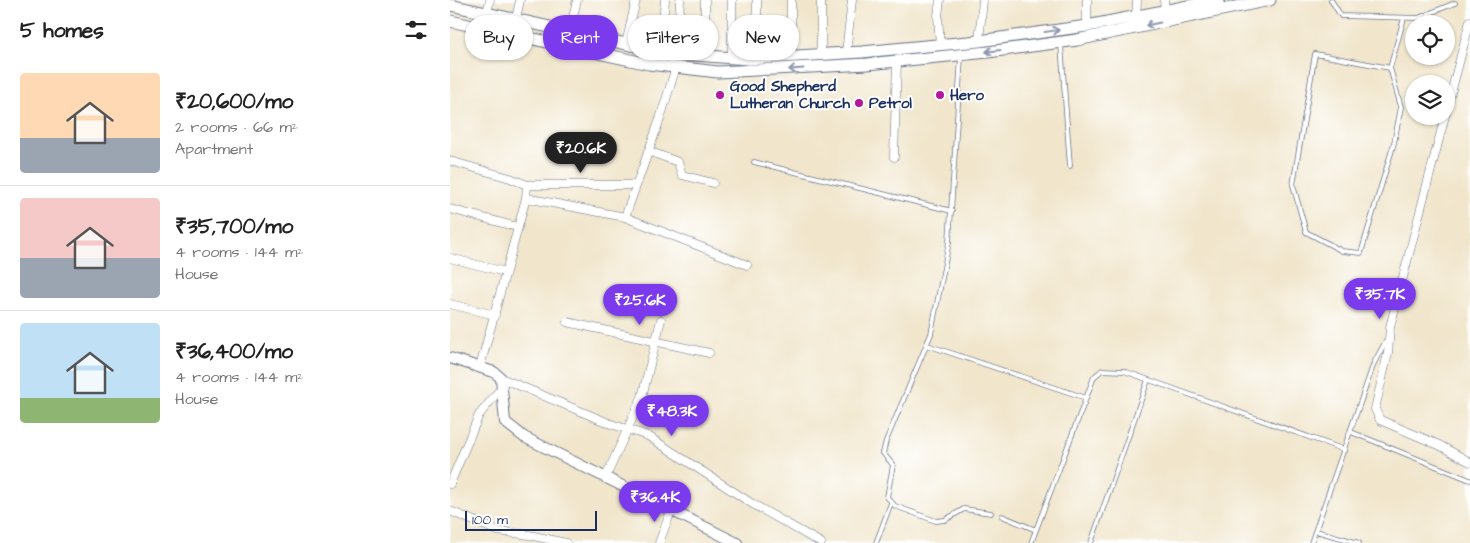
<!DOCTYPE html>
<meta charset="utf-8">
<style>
body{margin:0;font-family:"Architects Daughter",sans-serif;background:#f2f2f2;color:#222;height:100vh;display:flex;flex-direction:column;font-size:19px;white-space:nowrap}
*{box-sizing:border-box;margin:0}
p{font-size:16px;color:#767676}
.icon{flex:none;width:28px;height:28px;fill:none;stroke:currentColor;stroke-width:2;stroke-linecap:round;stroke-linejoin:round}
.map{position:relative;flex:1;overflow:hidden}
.panel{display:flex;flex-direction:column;background:#fff;width:450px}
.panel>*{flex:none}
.banner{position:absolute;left:15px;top:15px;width:475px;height:45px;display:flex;gap:10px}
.tools{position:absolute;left:955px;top:15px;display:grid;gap:10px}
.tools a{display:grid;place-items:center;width:50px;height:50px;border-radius:50%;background:#fff;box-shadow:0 1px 4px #0004;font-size:25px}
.scale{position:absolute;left:15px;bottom:12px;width:132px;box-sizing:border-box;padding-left:5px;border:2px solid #1b2f5e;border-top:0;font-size:14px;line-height:18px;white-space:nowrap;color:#1b2f5e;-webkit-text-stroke:4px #fff;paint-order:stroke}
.price{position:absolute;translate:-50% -42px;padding:0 11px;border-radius:18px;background:#7c3aed;color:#fff;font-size:16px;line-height:32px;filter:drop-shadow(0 1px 2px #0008)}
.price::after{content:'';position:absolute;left:50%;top:30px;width:15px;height:11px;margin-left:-8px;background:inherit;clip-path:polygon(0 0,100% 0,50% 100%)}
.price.active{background:#222;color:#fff}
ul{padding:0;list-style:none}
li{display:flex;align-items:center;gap:15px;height:125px;padding:0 20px}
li+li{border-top:1px solid #e0e0e0}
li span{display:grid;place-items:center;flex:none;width:140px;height:100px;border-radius:5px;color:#555}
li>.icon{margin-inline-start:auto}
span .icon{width:60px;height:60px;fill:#fffc;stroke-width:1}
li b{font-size:21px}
h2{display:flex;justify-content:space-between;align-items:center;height:60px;padding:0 20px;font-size:21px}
.tag{padding:0 18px;border-radius:22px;background:#fff;box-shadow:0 1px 4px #0004;font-size:18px;line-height:45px}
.tag.active{background:#7c3aed;color:#fff}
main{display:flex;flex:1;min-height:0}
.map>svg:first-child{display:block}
</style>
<main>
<section class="panel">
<h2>5 homes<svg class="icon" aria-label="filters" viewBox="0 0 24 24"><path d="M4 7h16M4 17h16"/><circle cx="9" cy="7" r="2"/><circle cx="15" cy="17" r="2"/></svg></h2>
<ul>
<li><span style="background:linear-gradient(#ffd9b3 65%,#9aa5b1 0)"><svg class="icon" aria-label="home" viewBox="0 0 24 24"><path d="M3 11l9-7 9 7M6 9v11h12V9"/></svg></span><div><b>₹20,600/mo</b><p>2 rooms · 66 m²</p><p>Apartment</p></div></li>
<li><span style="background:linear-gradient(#f6c9c9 60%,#9aa5b1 0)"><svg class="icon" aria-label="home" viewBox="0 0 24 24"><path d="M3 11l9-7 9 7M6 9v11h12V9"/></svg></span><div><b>₹35,700/mo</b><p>4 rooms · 144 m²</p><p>House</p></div></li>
<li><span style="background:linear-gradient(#bfe0f5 75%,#8fb573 0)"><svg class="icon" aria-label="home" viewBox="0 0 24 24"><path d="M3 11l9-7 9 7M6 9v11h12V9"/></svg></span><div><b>₹36,400/mo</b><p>4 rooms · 144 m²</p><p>House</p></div></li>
</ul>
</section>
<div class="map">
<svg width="1020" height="543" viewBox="0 0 1020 543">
<rect width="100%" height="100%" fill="#fff"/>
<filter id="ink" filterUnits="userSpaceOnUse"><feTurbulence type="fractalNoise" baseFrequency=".02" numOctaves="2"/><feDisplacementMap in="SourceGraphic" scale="10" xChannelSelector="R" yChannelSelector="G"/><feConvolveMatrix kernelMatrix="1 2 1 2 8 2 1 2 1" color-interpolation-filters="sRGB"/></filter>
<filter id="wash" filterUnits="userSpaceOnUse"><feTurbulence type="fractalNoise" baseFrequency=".0096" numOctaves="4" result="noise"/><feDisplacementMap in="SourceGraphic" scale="20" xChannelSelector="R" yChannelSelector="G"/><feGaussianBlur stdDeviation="1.12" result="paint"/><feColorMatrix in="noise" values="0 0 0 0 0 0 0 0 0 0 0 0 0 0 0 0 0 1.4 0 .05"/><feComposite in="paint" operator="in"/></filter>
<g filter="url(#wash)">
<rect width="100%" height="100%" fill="#f1e6cc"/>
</g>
<g filter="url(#ink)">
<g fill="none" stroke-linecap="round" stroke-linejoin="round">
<defs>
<path id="service" d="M881,0L891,16L968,18L1005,3
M611,44L620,166
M511,57L499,242L481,334L436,441L433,453L443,465L437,497L445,506L486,521L495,520L514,509L541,513
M940,68L951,107L944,143L911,253L892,251L856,232L843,185L865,54L940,68L954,18
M304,162L502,211
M477,345L636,398
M901,432L1020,480
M552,516L586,530
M866,531L909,543
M426,543L441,503
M581,543L644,377L652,370L674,371L895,450
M641,543L698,380
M861,543L924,363L937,339"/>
<path id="minor" d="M255,0V56
M341,0V56
M490,0L488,16L490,45
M637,0V26
M714,0L715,12
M37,12L40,0
M686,17L687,0
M66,19L70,0
M120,30L127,0
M529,41L533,0
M176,44L186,0
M210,51L215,0
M396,53L402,0
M227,54L230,0
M371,54V0
M282,58V0
M307,58V0
M996,112L1020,21
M995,116L940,327L938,353L925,409L930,420L989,445L1020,462
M198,151L228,162L232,175L263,183
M444,157L447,61
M0,161L60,178L77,185L76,198L30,367
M77,185H185
M76,198L175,217L297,265
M0,209L67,227
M175,217L210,119L226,67
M0,258L55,272
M0,304L45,315
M117,322L259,353
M51,378L161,424L198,436L301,503L371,543
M155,479L192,397L211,320
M0,484L29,415L52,387
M0,511L48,531L79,535L116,543
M209,543L221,511"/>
<path id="tertiary" d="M0,358L44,372L51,378L55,422L74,437L287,543"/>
<path id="secondary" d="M0,5L217,53L298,59L412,52L529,41L637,26L769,0
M0,21L199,64L268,72L417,64L538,52L627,40L820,0"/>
</defs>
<use href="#service" stroke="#666f84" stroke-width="5.5"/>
<use href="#minor" stroke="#666f84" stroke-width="9"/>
<use href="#tertiary" stroke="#666f84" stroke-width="12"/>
<use href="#secondary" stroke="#666f84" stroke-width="13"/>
<use href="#service" stroke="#fff" stroke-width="4"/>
<use href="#minor" stroke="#fff" stroke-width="8"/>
<use href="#tertiary" stroke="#fff" stroke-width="10"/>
<use href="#secondary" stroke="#fff" stroke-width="11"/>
</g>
<defs><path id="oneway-shaft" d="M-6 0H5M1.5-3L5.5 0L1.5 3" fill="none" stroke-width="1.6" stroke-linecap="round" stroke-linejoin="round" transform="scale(1.25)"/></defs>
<g stroke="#8d97ae">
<use href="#oneway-shaft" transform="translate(703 24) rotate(168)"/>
<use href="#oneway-shaft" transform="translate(602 31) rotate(-8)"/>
<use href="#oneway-shaft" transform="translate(543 51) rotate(173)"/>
<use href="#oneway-shaft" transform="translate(346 69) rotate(176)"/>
</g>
</g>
<g fill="#b5179e" stroke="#fff" stroke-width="2">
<circle cx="270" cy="95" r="5"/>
<circle cx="490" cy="95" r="5"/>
<circle cx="409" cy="103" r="5"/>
</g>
<g text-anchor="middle" stroke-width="4" stroke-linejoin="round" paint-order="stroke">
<g font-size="15" font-weight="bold" fill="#1b2f5e" stroke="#fff" text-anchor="start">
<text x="280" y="91">Good Shepherd<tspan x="280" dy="17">Lutheran Church</tspan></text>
<text x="500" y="100">Hero</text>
<text x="419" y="108">Petrol</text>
</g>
</g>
</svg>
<div class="tools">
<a><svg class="icon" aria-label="locate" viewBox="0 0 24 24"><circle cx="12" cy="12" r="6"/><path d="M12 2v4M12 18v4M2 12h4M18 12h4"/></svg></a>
<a><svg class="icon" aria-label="layers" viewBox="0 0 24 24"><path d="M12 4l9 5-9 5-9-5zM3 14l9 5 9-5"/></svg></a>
</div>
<div class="scale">100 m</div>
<b class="price active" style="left:131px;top:174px">₹20.6K</b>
<b class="price" style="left:930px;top:320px">₹35.7K</b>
<b class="price" style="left:190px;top:326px">₹25.6K</b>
<b class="price" style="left:222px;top:437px">₹48.3K</b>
<b class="price" style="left:205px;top:523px">₹36.4K</b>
<div class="banner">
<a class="tag">Buy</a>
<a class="tag active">Rent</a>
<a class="tag">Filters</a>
<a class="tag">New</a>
</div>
</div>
</main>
